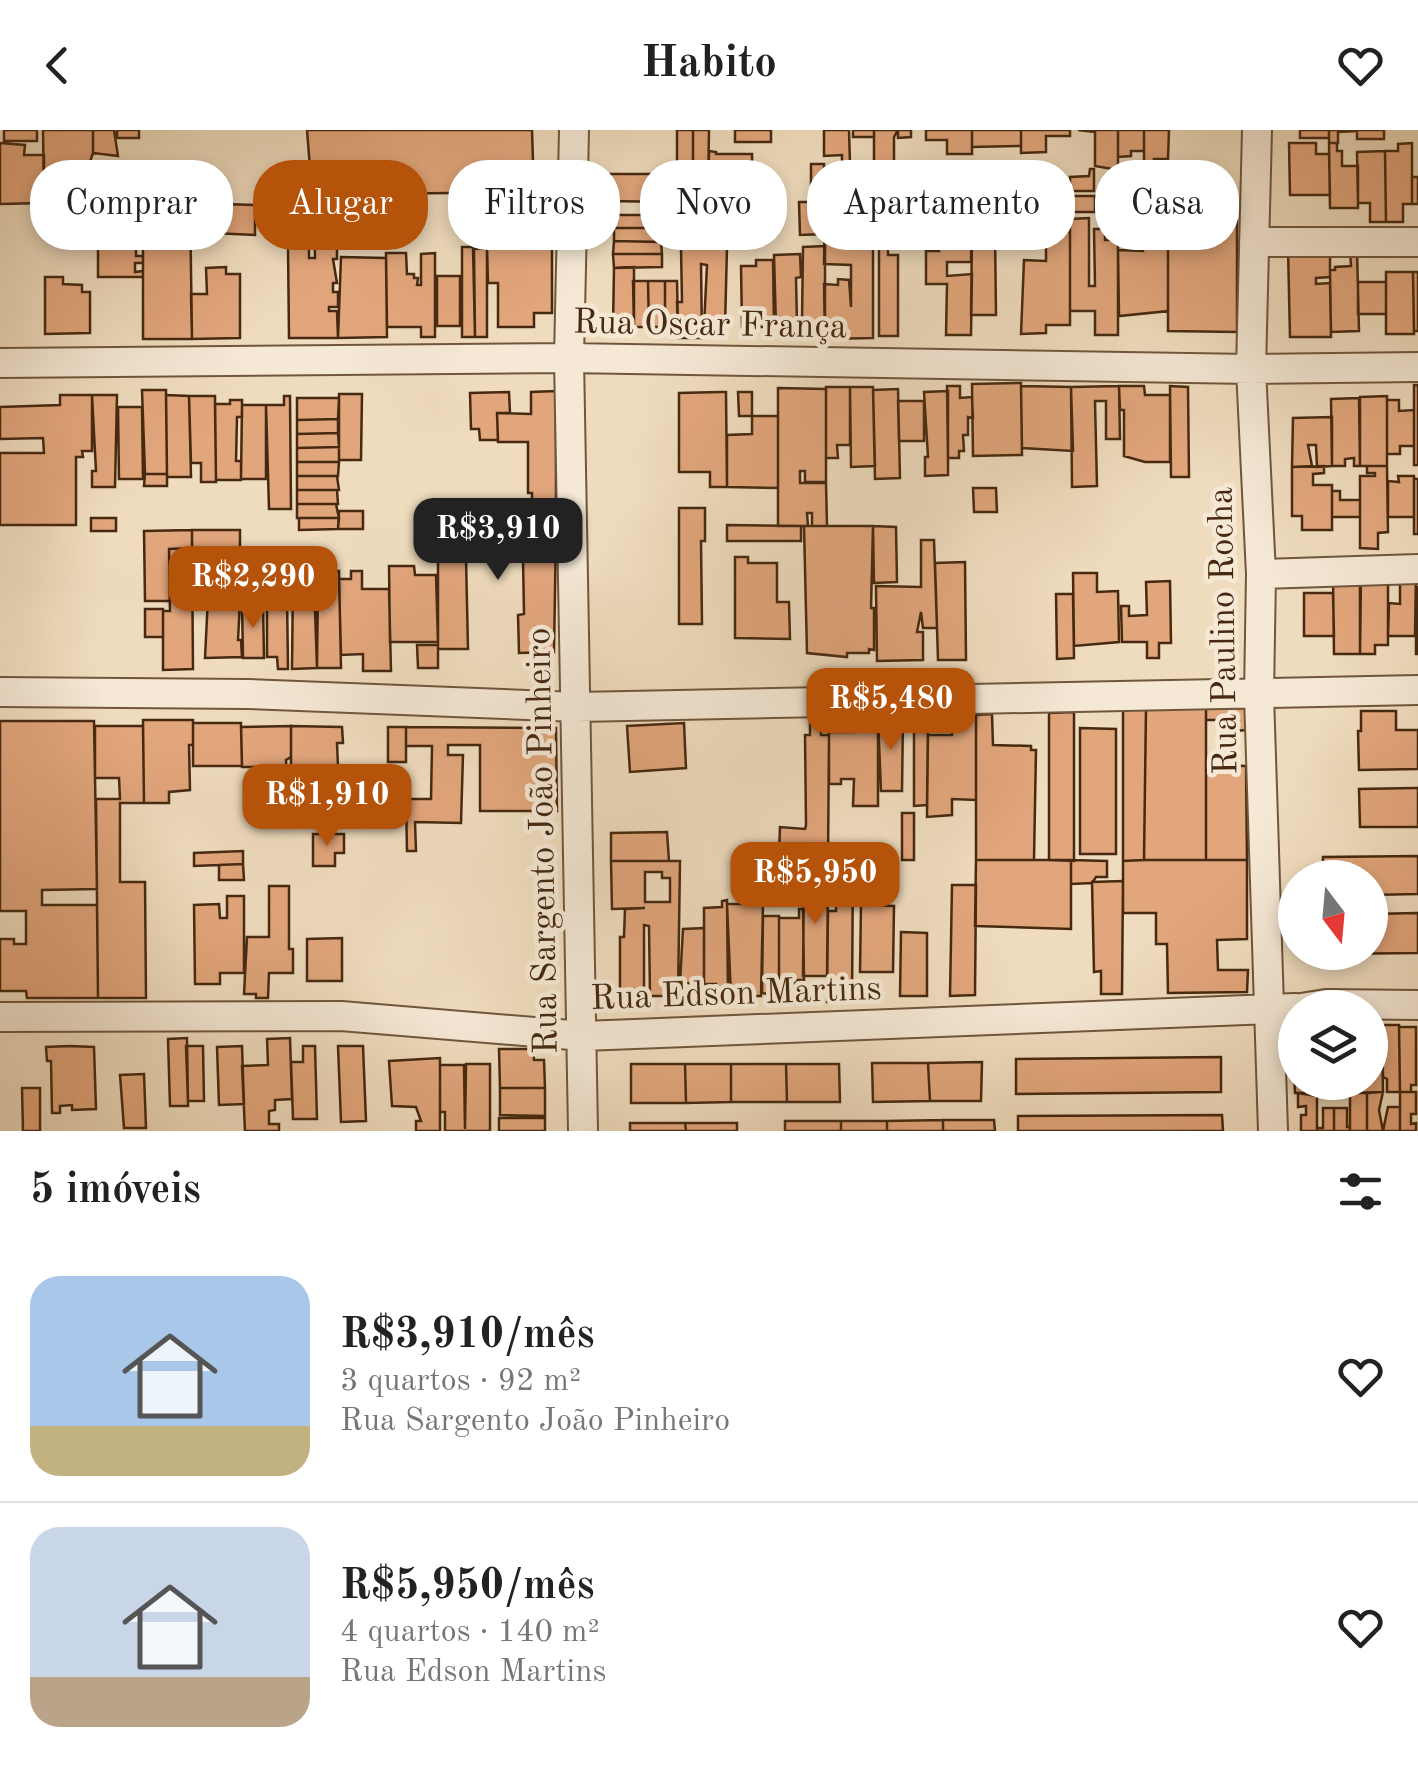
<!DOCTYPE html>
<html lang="pt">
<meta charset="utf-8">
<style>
body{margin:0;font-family:"Old Standard TT",serif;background:#f2f2f2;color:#222;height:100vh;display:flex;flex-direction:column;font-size:38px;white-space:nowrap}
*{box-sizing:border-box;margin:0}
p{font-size:32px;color:#767676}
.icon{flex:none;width:55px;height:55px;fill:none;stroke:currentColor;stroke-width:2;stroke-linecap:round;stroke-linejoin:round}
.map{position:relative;height:1001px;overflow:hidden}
.details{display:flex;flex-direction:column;background:#fff;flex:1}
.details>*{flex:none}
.top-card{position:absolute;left:30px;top:30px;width:1360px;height:90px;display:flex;gap:20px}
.needle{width:65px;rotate:164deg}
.tools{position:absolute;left:1278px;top:730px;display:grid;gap:20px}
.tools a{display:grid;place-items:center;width:110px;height:110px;border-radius:50%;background:#fff;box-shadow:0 5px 15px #0003;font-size:50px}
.price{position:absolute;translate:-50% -85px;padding:0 22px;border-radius:20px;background:#b45309;color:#fff;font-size:32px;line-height:65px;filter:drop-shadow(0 2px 5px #0008)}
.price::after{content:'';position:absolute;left:50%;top:60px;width:30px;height:22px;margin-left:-15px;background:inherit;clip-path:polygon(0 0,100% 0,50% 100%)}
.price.current{background:#222;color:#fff}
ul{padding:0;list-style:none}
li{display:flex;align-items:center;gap:30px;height:250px;padding:0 30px}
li+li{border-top:2px solid #e0e0e0}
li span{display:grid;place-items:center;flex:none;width:280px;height:200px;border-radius:30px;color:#555}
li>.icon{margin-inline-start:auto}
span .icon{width:120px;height:120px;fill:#fffc;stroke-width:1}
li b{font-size:42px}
h2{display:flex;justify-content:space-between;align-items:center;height:120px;padding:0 30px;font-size:42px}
.tag{padding:0 35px;border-radius:40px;background:#fff;box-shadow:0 5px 15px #0003;font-size:35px;line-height:90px}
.tag.current{background:#b45309;color:#fff}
header{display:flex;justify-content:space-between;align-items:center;height:130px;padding:0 30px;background:#fff;font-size:45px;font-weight:700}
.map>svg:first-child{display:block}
</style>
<header><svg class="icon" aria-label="back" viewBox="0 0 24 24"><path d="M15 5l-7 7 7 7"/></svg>Habito<svg class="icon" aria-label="heart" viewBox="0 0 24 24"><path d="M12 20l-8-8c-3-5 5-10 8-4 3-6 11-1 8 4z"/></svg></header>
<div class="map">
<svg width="1418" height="1001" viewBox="0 0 1418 1001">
<rect width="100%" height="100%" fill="#efdcbe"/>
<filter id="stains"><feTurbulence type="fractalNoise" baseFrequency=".002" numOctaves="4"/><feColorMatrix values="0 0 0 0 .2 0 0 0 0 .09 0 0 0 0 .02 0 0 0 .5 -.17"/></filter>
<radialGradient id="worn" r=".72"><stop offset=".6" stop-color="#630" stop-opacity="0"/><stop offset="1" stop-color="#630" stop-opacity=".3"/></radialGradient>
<path fill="#e2a67c" stroke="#462910" stroke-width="2.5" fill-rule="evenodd" d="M4,0H37V11H4Z
M43,0H93V23L76,73H68V62H60V73H44Z
M93,0H114L118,26L93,23Z
M117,0H139V8H117Z
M307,0H532L534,62L373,64V75L313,76Z
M677,0H693V62H677Z
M693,0H709L708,62H693Z
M735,0H771V12H735Z
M824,0H849L850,34H842V25L824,26Z
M853,0H874V7H853Z
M874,0H898L894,7V41H874Z
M898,0H911V7L898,8Z
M926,0H972V24H947V10H926Z
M972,0H1021V16L972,17Z
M1021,0H1070V6H1046V22L1021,23Z
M1078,0H1118V40L1095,36V2Z
M1118,0H1144V21H1131V26L1118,27Z
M1144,0H1169L1168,29H1154V39H1144Z
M1300,0H1329V8H1300Z
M1329,0H1357V1L1338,2V13H1329Z
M1357,0H1384V9H1357Z
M0,13L25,15L24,25H44V73L0,74Z
M1289,13H1316V24H1329L1330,65H1290Z
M1329,13H1337V21H1342V36H1358V78H1330Z
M1412,13V74H1403V92H1386L1385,21H1398V14Z
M709,21L716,22V24H752L753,73H708Z
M1385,21L1386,92H1370V73H1358L1357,22Z
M811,34H824V54L811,55Z
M1090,39H1094V61H1070V47L1089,46Z
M604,44H667L668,58H677L676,72L604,71Z
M1412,47H1418V74H1412Z
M972,49H981L982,60H1002V68L972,69Z
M972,50V69L923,70V52Z
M118,51V72H93V52Z
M851,53V57H875V71L824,72V54Z
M1102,57H1126V66H1102Z
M1070,66H1095V82H1070Z
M1144,66H1151V89H1161V74H1168V181L1119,186L1118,120L1143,121Z
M1198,66H1233V91H1237V202L1168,201V71H1198Z
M996,68V98L990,97V87H972V69Z
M143,71V86H135V97H143V102H136V112L143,113V118H136V126H143V133H135V142L143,141V147H98V72Z
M857,71H873V79L857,80Z
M164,72L190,73L192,209H143V93L164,97Z
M676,72H701V98H689V107H677Z
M799,72H824L825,104L800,105Z
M190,73L255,75V105L191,102Z
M947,73H972L971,132H947V146L972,144L971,205H946L947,154H926V121H939V113H947Z
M370,75V93L337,94V76Z
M386,75H408V86H402V99H386Z
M314,76H337V81L333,80L332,90H337V104H332L333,114H337V129H333L337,153H333V162H338V177H329V181H337L338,208H289L288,117L309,119V128H315Z
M825,76H849V96H873V208L825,209L824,154L838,155V149L849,150L851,177V135L824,134Z
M614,85H661V98H614Z
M1089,88V156H1095L1094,99H1105V110H1118V205H1095V181H1070V89Z
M614,98H661V112L614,111Z
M995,102L996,185H971L972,103Z
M1046,102H1070V195H1046V203L1021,204L1024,130L1046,131Z
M614,111L661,112L662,124H613Z
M487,116H552V183H534V197H498V153H488Z
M825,116V209H813V193H802L803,117Z
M462,117H473L475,207H462Z
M701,117H727L725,197L704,196L707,135L701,134L702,208H678L677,172H682L681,118Z
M879,117H888V125H898V206H879Z
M487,118V207H475L474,119Z
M1288,119H1330V147L1316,148V154L1330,153L1331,207H1290Z
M1357,119L1359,201L1331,202L1330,140H1335V137L1351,136L1350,120Z
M386,123H406L407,144H414V148H418L417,155H421V124L435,123V207H421V197H387Z
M613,124H662V137L614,138Z
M800,124L801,147L796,148L797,194L801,195V208H785V196L776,197L774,125Z
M341,127L386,128L387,207L338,208Z
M756,130H773L774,197H742L741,136H756Z
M226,137V144H240V208L192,209L191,164H207L206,138Z
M634,137V197H613L614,138Z
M1386,142H1413L1414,204H1386Z
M1413,142H1418V201H1414Z
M437,146H460V196H437Z
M45,147H63V154L82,155V162H90V203L45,204Z
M633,151H648L649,197H634Z
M648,151H665V197H649Z
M665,151H677L678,197H665Z
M1358,152H1386V184H1358Z
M1021,253L1022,325L973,326L972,254Z
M1414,255H1418V335H1414Z
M947,256H960V268L972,267L973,288L968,287V305H963L964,321H959V328H948Z
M1021,256L1071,257L1073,321L1022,318Z
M1119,256H1144L1145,265H1170V332H1145L1124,326V280H1120Z
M1119,256L1120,309H1106V271H1095L1097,356L1072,357L1071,257Z
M1170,256L1188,257L1189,347H1171Z
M826,257H850V315H837L838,328H826Z
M850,257H873L875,336L851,337Z
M778,258L826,259V352H805V341H800V353H826L827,396H812V383H807L808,396H778Z
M898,259L900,348L875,349L873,260Z
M142,260H166L167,344H145Z
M556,261V401L485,400V377H506V370H532V363H528V312H498L497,283L531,284V262Z
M948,261V345L925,346V327H928L924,262Z
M509,262L510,283H497L498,310H480L479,299H471L470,263Z
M721,262H726L727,357H710V342H679V263Z
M738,262H752V286H739Z
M339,264H362L361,330H339Z
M60,265H92V321H82L83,327H76V395H0V323H44L43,308L0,309V277L60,275Z
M92,265H117L115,357H92V341H96Z
M166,265L189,266L191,347H167Z
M189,266H215L216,352H201V333H191Z
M284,266H290L291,379H269L266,275H284Z
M1387,266V336H1360V267Z
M297,268H339L338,289L297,290Z
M1359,268L1360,336H1354V328L1345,329V336H1332L1331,269Z
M230,270H242V287H237L236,331H241V350H216L215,274H230Z
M1387,270H1399V281L1414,280V316H1400V324H1387Z
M898,271H924V311H899Z
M242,275H266V349H241Z
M118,277H142L143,349H119Z
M752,286H778V358L727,357V305L752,304Z
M1332,287V336L1317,337L1316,315H1308L1312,336L1292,337L1293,288Z
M338,289V303L297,304V290Z
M338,303L339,317L297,318V304Z
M339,317V332H297V318Z
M297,332H339L338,346H297Z
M1324,336V343L1313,344V355H1332V400H1302V386H1292V337Z
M1367,336H1387L1388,402L1378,403V419L1360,418V346H1375V343H1367Z
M145,344H167V356H144Z
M297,346H337L339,360H297Z
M1398,346H1414V387H1388V351L1399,352Z
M1414,349H1418V404H1414Z
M973,358H996L997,382H974Z
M297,360H337L338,374H297Z
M1332,361H1340V370H1360V387H1332Z
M297,374H336L339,388H297Z
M679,378H705V411H701L702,494H679Z
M339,381H363V399H338Z
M91,388H116V401H91Z
M299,388H339L338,399L299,400Z
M727,395L801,396V411H727Z
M804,396H873L871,478H874V520L869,519V523H847V527L807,523Z
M873,396L896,397L897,452L874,453Z
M192,400H240V418H192Z
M192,400V418L169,419L170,471H145L144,401Z
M438,400L556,401L554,522L519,523L518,485L524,484L523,429L466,428L468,519H438Z
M921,410H934L937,498H923L921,482L917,502H923V530L877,531L876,456L921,457Z
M192,418L193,539L163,540V481H170L169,419Z
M735,427H748V433H777V472H789L790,509L735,508Z
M965,432L966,530H938L935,433Z
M389,436H414L415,445H436L438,512H390Z
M339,441L341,538H317L318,453L333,452L332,442Z
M351,441H362V459H389L391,541H363V524L341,525L339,449H351Z
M1073,443H1097V462L1118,461L1119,512L1074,516Z
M1400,443H1416L1415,506H1388L1389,473L1400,474Z
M1333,447H1361L1360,524H1334Z
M292,449V466H287L288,539H278L277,527H267V450Z
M233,450L234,453H241L238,510H241L242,527L205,528L208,467H212L211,462H217L216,452Z
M293,450H314L317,538L292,539Z
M1170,451L1171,513H1159V528H1147V512H1122L1121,476H1129V486L1147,485L1146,452Z
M1360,451H1388V515H1375V524H1360Z
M1416,457H1418V524H1416Z
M1304,463H1333L1334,506H1304Z
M1056,464H1073L1074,528L1057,529Z
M242,473L263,474L264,528H243Z
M145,479H163V507H145Z
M417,515H438V538H418Z
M1123,578H1146L1144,730L1123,731Z
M1146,578H1206V730H1144Z
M1206,578H1246V600L1236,601L1235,590H1206Z
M1361,581H1396V600H1418V639L1359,640L1358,601H1361Z
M1074,582V731L1049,730V583Z
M992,584L993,615L1031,616V620H1036L1034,730H976V585Z
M976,585V670L952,669V685L927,687L928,605H952V586Z
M928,586L927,675L914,676V587Z
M903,587L902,661H881L878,588Z
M143,590H193V615H189L190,660L169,662V673H144Z
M810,590H820L821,605H829L828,730H797V724H779L780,697L805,699L806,695L805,605H810Z
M0,591H94L97,759L42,760V775H97L98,868H27L26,861H0V809H14V814H26V781H0Z
M193,593H241L242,636H193Z
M684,593L686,638L630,642L627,596Z
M95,596H143L144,673H120V752H145L146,868H98L96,669H120L119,648H95Z
M291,596V627L286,630L287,680H273V693H257L254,637H242L241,597Z
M291,596L342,597L343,613H337L340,684H313V672L291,673Z
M388,597H406V632H388Z
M406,597L556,598L557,681H480V615H448V625H463L461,693L415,692L416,721H407L406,669H431L432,616H406Z
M854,598H878V676H853L854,649H841V654H829V602H854Z
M1080,598L1116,599V724H1080Z
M1206,635L1246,636L1247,730H1206Z
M1415,658H1418V697H1360L1359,659Z
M902,683H914V730H902Z
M667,702L669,731H611V703Z
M313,704H344V723H335V736H313Z
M243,721V734L194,736V723Z
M1418,726V764L1370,765V748H1323V727Z
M828,730H853L852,872H827L828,781H836V746H828Z
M976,730H1071V799L975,796Z
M1071,730L1107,731V747H1096L1092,753L1071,754Z
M1144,730H1247V809L1217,810L1218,840H1248L1247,862L1168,863L1167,814H1156V783H1123V731Z
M611,731H680L678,866H650L649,796L644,795V863L620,864V807H624L625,779L645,778L612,779ZM645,742H662V748H670V772H645Z
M243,734L244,750H219V735Z
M804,747L828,748L827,846H803Z
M1123,751L1122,864H1101V841L1094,842L1092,752Z
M952,755H976L975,865L950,866Z
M269,756H289V819H293V843H269L268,868H256V864H244L247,807H269Z
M227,766H244V843H220V854H195L194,775L219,774L220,788H227Z
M727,770L728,866H716V854H704V778L722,777V771Z
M727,774H763L761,866H731Z
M861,775L894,776L893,842H860Z
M799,779H803L804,850H795V866H779V788H799Z
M1418,783V823L1324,824L1370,822V784Z
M763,786H779V866L762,863Z
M704,798V853H680L683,799Z
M901,802L927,803V866H900Z
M342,808V851H307V809Z
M1382,895H1399L1400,962H1387V949L1383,947Z
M1399,897H1416V955H1411V962H1400Z
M1370,902H1382L1383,962L1350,963V952H1370Z
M187,908L188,976H170L168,909Z
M290,908L292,969L275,970V980L269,981V994H279V1001H245L242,936L268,935L267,909Z
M70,916L94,917L96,979L72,980V975L60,976V983H52L51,931H47L46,917Z
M186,916H203L204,971H188Z
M242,916L244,974L219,975L217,917Z
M303,916H315L317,989H293L291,932H303Z
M338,916H363L366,991L341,992Z
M499,919H533L534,930H544L545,958H500Z
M1221,927V962L1016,964V929Z
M440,928V1001H416V991H421L416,977L392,976L389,931Z
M982,932L981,971H930L928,933Z
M872,933H928L930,971L873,972Z
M466,934H490V1001H445V982H440V935H464L465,999Z
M631,934H685L686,973H631Z
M685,934H731V972L686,973Z
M731,934H786L787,972H731Z
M786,934H839L840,972H787Z
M1294,942L1295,952H1317V963H1295Z
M144,944L146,998H124L120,945Z
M22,958H40V1001H23Z
M500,958H545V986L500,985Z
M1383,962L1379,980L1383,1001H1367V963Z
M1400,962H1416V984H1411V994L1416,993V1001H1400Z
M1298,963L1317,966V1001H1301V985H1306V976L1298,977Z
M1350,963H1367V1001H1350Z
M1388,977H1400V1001H1383Z
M1323,978H1334V1001H1317V998H1323Z
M1334,978H1347V997H1350V1001H1334Z
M1222,985L1223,1001H1018V986Z
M499,988H545V1001H499Z
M943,990H994L995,1001H943Z
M943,990V1001H887V991Z
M785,991H841V1001H785Z
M841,991H887V1001H841Z
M630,993H685L686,1001H630Z
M685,993H737V1001H686Z"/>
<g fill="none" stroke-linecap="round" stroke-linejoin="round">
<defs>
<path id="minor" d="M574,0L569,228L583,1001
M1257,0L1251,239L1261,444L1259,565L1273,1001
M1254,112H1418
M0,233L569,228L1251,239L1418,237
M1261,444L1418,439
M0,562L248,564L577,577L1418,560
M1301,878L1326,874L1418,875
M0,887L341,886L583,906L1295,878"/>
</defs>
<use href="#minor" stroke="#70563c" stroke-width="32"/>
<use href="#minor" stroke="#f5e8d5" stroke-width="28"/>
</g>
<g text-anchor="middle" stroke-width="9" stroke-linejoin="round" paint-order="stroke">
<g font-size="35" fill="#462910" stroke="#f5e8d5">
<text transform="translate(710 193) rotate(1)" y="12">Rua Oscar França</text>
<text transform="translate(1222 501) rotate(-91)" y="12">Rua Paulino Rocha</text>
<text transform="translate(541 711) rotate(-91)" y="12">Rua Sargento João Pinheiro</text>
<text transform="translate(736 862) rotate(-2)" y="12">Rua Edson Martins</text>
</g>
</g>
<rect width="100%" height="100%" filter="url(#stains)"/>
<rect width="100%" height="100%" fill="url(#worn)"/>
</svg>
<div class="tools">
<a><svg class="needle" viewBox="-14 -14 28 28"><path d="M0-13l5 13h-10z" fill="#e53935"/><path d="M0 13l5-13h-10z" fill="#767676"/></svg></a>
<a><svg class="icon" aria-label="layers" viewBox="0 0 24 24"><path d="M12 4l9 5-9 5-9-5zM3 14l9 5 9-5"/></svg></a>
</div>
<b class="price current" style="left:498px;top:453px">R$3,910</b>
<b class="price" style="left:253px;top:501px">R$2,290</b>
<b class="price" style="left:891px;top:623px">R$5,480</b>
<b class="price" style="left:327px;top:719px">R$1,910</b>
<b class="price" style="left:815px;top:797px">R$5,950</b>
<div class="top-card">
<a class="tag">Comprar</a>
<a class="tag current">Alugar</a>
<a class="tag">Filtros</a>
<a class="tag">Novo</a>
<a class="tag">Apartamento</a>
<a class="tag">Casa</a>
</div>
</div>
<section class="details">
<h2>5 imóveis<svg class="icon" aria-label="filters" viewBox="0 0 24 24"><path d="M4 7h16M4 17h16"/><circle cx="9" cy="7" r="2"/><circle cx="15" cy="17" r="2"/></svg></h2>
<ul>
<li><span style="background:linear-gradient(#a9c7e8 75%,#c2b280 0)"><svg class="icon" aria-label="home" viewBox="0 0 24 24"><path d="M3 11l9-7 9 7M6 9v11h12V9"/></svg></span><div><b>R$3,910/mês</b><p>3 quartos · 92 m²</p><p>Rua Sargento João Pinheiro</p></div><svg class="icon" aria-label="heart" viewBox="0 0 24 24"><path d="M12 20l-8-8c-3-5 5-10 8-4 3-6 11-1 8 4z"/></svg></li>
<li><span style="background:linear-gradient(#c9d6e8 75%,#b9a48a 0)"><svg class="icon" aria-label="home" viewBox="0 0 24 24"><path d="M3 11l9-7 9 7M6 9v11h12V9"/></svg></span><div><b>R$5,950/mês</b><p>4 quartos · 140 m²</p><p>Rua Edson Martins</p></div><svg class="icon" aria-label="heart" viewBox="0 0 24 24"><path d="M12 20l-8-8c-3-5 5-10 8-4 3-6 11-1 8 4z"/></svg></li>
</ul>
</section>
